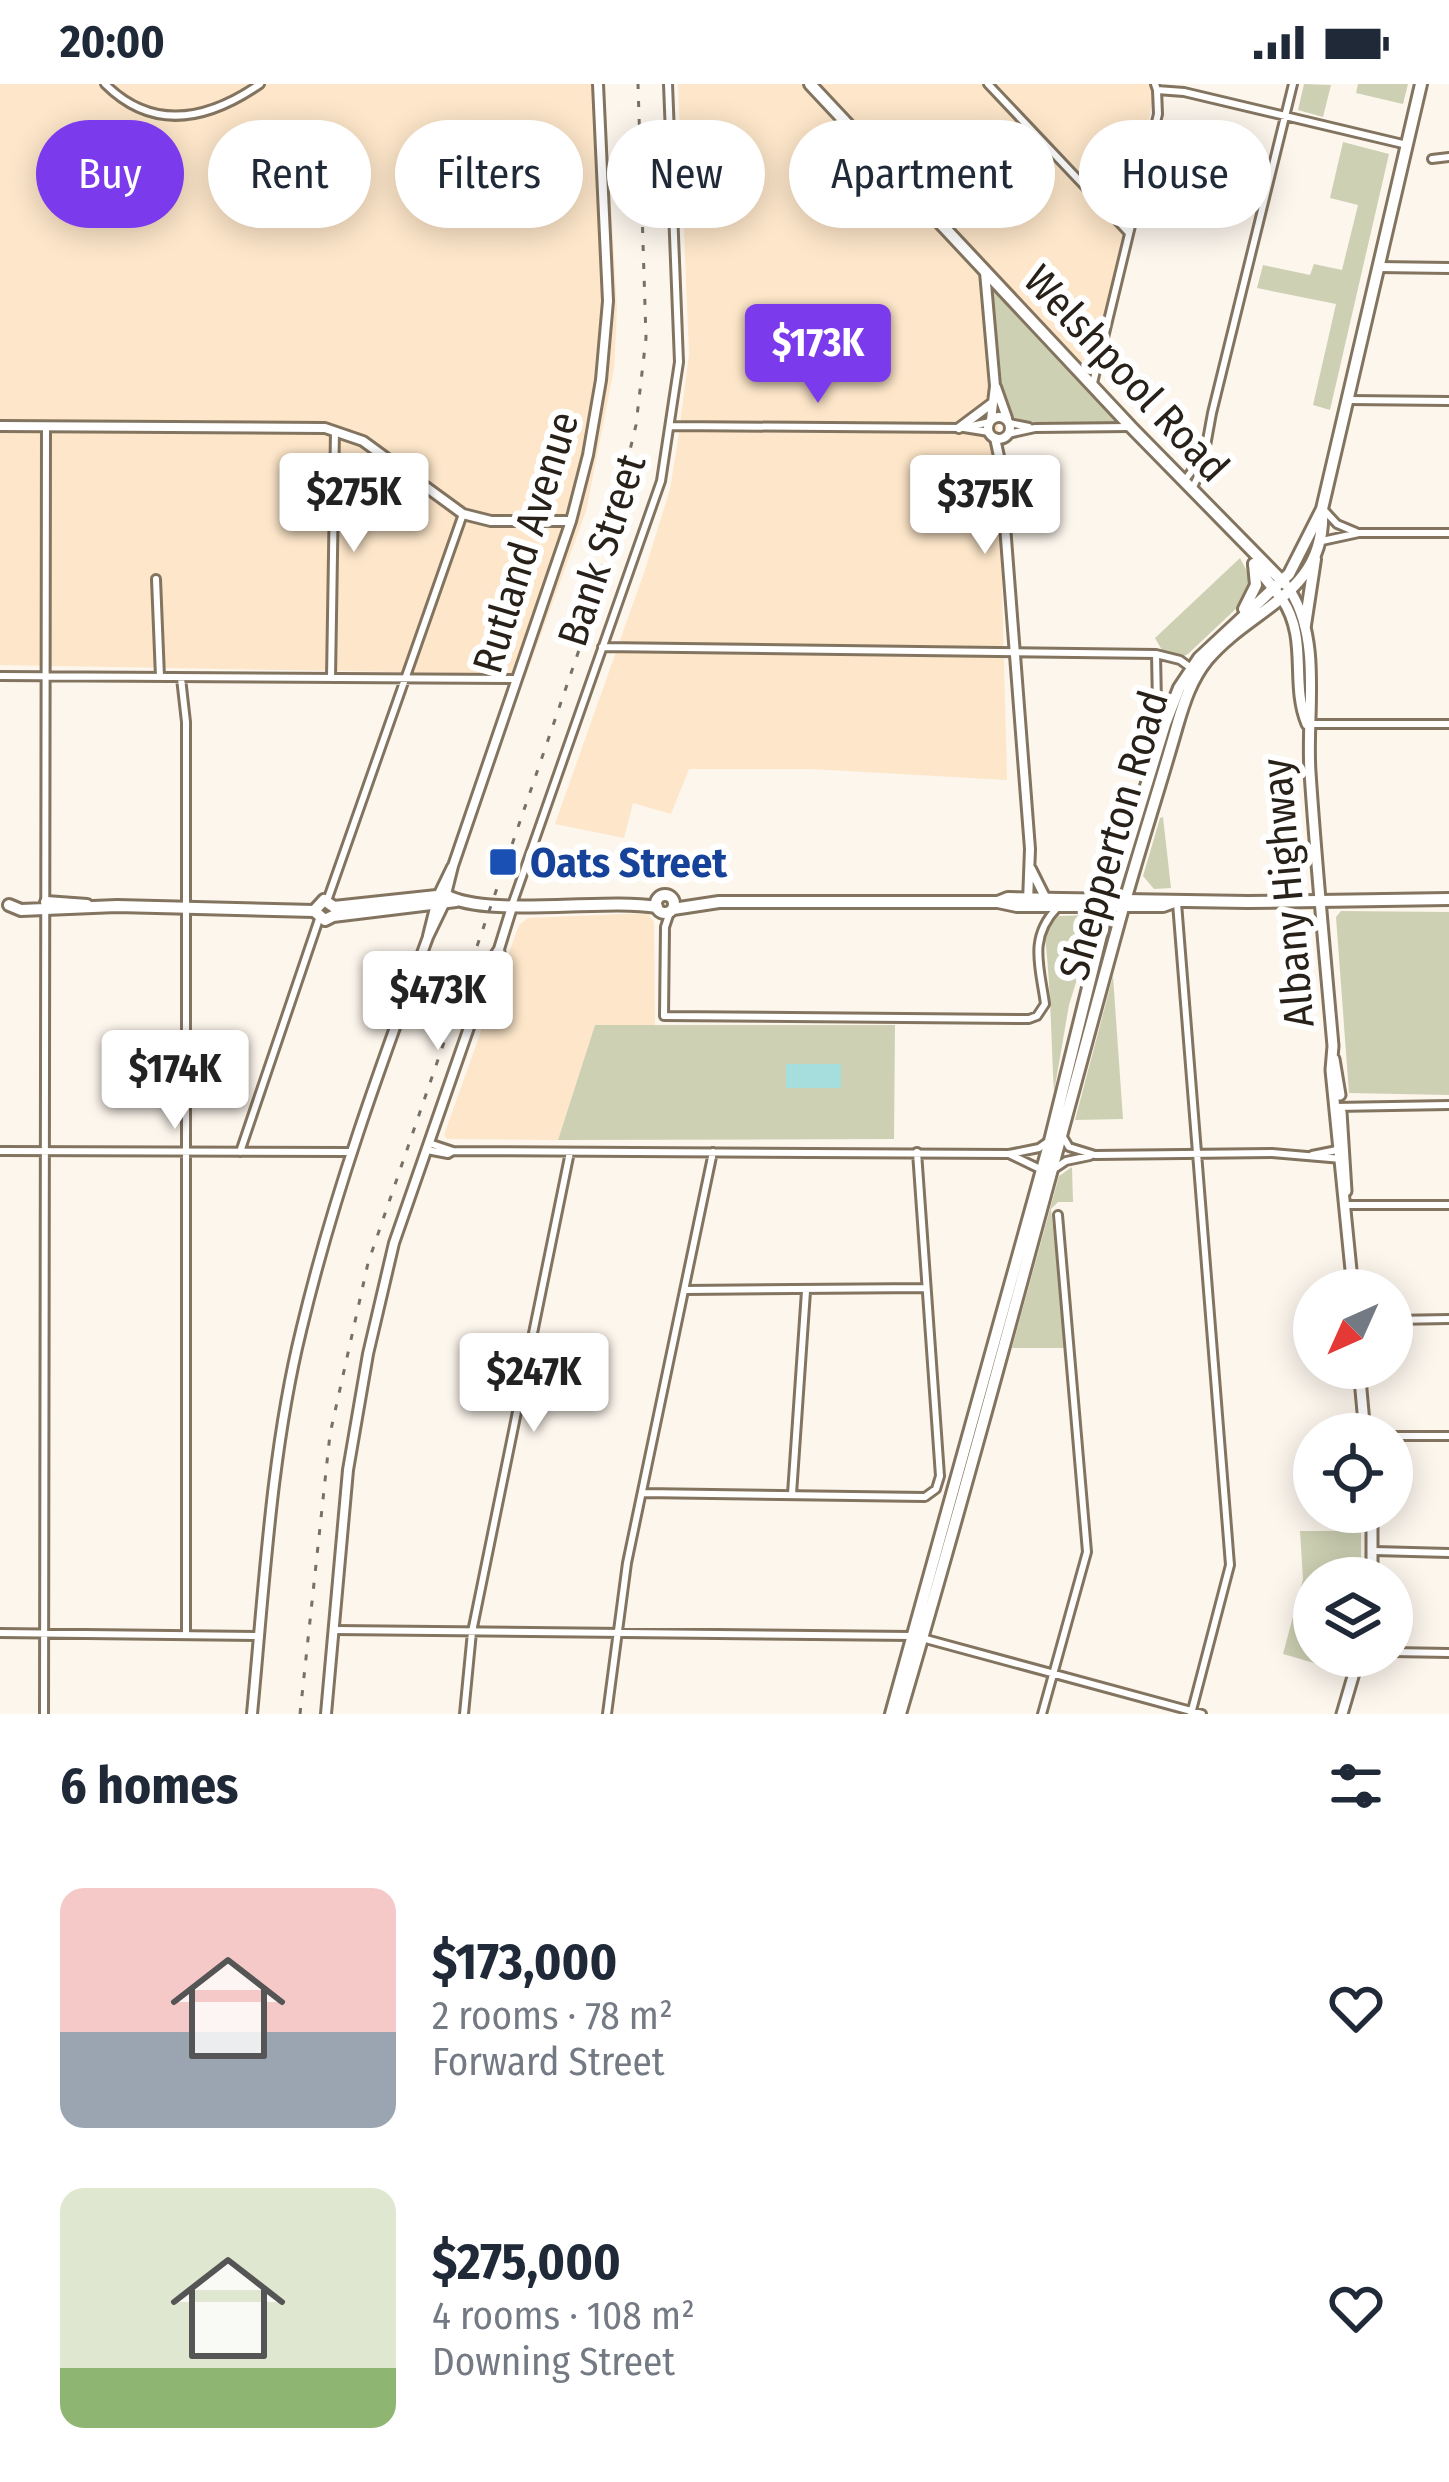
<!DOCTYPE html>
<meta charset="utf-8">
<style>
body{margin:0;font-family:"Fira Sans Condensed",sans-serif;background:#f2f2f3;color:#1f2937;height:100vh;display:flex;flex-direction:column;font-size:45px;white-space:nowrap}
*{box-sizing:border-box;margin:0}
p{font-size:39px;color:#747a83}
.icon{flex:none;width:66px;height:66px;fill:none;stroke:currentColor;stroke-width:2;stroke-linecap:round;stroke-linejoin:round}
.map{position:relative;height:1630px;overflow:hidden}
.sheet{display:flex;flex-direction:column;background:#fff;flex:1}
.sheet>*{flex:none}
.banner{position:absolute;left:36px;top:36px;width:1377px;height:108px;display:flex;gap:24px}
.needle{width:78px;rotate:225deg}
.tools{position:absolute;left:1293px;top:1185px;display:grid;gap:24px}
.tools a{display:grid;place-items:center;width:120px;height:120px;border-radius:50%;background:#fff;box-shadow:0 6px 30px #0003;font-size:60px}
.price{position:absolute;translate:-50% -102px;padding:0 27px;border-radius:12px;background:#fff;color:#222;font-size:39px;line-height:78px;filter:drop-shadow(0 3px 6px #0008)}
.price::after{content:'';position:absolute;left:50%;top:72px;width:36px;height:27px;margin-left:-18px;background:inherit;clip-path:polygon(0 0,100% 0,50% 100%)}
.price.active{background:#7c3aed;color:#fff}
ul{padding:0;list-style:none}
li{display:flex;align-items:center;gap:36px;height:300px;padding:0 60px}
li span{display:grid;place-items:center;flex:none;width:336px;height:240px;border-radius:24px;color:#555}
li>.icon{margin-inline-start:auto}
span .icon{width:144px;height:144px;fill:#fffc;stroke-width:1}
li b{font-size:51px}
h2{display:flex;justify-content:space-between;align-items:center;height:144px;padding:0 60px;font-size:51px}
.pill{padding:0 42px;border-radius:54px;background:#fff;box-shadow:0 6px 30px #0003;font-size:42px;line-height:108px}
.pill.active{background:#7c3aed;color:#fff}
.status{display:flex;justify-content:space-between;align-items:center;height:84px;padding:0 60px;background:#fff;direction:ltr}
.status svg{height:33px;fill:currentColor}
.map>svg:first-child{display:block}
</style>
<div class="status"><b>20:00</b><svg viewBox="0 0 49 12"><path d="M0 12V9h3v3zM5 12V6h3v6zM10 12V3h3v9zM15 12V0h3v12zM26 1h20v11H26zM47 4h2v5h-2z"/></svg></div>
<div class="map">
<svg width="1449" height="1630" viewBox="0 0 1449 1630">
<rect width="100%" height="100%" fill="#fdf6ed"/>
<path fill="#fde6c9" d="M0,0H604L617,225L614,285L586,427L525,594L514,590L0,581Z
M678,0H1156L1097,297L983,180L998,344L1007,696L811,685H689L671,730L633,719L624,754L555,740L645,486L670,405L678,356L689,270Z
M648,829L654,838L655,944L595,941L558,1056L447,1055L444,1051L519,841L528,834Z"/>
<path fill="#ced0b3" d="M1304,0L1331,1L1323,33L1298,26Z
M1358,0H1408L1403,20L1356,9Z
M1343,58L1389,70L1330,326L1313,321L1336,220L1257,204L1263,181L1310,191L1314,180L1342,186L1358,121L1330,114Z
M985,186L1130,341L1033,343L1008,337L995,300Z
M1240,474L1252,497L1240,521L1188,570L1182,573L1163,568L1155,554Z
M1163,733L1171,804L1154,805L1143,792L1160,734Z
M1341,827L1449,828V1011L1349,1009L1336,833Z
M1087,831L1092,835V847L1069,921L1054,1008C1051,956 1051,905 1045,853L1048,842L1059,832Z
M1113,892L1123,1035L1075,1036Z
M595,941H895L894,1055L558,1056Z
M1072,1083L1073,1118H1058L1051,1125L1066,1264H1012L1059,1092Z
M1300,1447H1361V1494H1314V1572L1345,1575L1342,1587L1283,1570L1303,1495Z"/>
<path fill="#a6dddd" d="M786,980H841V1004H786Z"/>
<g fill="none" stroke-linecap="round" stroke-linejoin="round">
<defs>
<path id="minor" d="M105,0C153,48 208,36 260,0
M988,0L1128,148
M1155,0L1157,6L1184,8L1407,61
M1432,75L1449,73
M1093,299L1158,30L1157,6
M1347,316L1449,317
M1009,339L1029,343
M671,342L964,344L989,348
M967,343L990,338
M1008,350L1035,344L1130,343
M1185,396L1201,375
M1193,403L1202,384L1212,329L1293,0
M1323,425L1337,440L1356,448
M1322,457L1359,449H1449
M156,495L160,593
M602,563L1156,570L1180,576L1191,584
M1156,570L1157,620
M0,592L516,595
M181,594L186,638V1550
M331,594L335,347
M1309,640H1449
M327,817L463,430
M1177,819L1230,1481L1191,1630
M512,821L661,397L679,278L668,0
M670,828L665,843L664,932L1029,935L1037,932L1045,920C1040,883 1028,854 1057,824
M1335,1023L1449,1021
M1063,1053L1069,1063L1095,1071L1272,1069L1342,1075
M429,1059L453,1067
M427,1066L448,1070L453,1067L1009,1070L1039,1064L1049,1057
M0,1067L350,1068
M240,1068L319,835
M1009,1070L1040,1085
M1312,1071L1337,1066
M1054,1085L1066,1077L1090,1072
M1346,1121H1449
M685,1206L926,1204
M1392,1236L1449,1235
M1392,1352H1449
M643,1409L925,1413L936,1405L940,1392L917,1068
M792,1410L806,1207
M1374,1467L1449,1469
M334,1546L912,1552
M0,1549L259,1552
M922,1554L1202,1630
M1392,1568L1449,1569
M44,1630L46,344
M464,1630L472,1548L570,1068
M607,1630L627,1479L713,1068
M1042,1630L1087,1468L1058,1131"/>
<path id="tertiary" d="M1378,183L1449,184
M985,188L995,302L991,336
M996,303L1007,334
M988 344a11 11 0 1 1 22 0a11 11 0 1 1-22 0Z
M0,342L325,344L363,357L463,430L491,437H571
M959,344L991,320
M995,354L1000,377L1030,765L1028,818
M1031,785L1045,813
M428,852L438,812L452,783
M491,888L488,882L499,865L512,823
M252,1630C264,1505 271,1369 301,1247C333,1112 380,983 428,853L443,822L453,782L571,437L588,371L601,296L608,217L598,0
M326,1630L348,1386L368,1270L394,1159L473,932L500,872L499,865"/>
<path id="secondary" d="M1291,508C1322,559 1306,631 1310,688C1316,779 1325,871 1333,962L1331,986L1353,1206
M1282,515C1309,555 1290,599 1307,640
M1334,975L1340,1011
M1341,1028L1346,1107
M1359,1284L1365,1350
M1372,1428V1494
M1342,1630L1359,1572"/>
<path id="primary" d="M810,0L1131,343L1285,500
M1254,480L1282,515
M656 820a9 9 0 1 1 18 0a9 9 0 1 1-18 0Z
M46,818L87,821
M998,818L1017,822H1163L1174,818
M9,821L21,826L117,822L314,827
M673,825L719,818H998L1008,814L1248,818L1449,815
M314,827L324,816L334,823L446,811C485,834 604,814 657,823
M314,827L325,836L333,832L456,817"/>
<path id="trunk" d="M1244,525L1256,501L1254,480
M1305,541L1315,475
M891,1630L1050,1057L1103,843L1165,640L1179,604L1199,574L1289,490L1322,425
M900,1630C977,1369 1046,1105 1118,842C1136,775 1158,709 1177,642C1184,618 1191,596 1207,576C1251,523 1327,510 1322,425L1421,0"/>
</defs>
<use href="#minor" stroke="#837460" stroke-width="12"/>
<use href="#tertiary" stroke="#837460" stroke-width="14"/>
<use href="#secondary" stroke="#837460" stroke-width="15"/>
<use href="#primary" stroke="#837460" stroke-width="16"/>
<use href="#trunk" stroke="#837460" stroke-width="16"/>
<use href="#minor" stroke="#fff" stroke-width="6"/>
<use href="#tertiary" stroke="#fff" stroke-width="8"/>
<use href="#secondary" stroke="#fff" stroke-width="9"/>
<use href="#primary" stroke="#fff" stroke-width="10"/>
<use href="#trunk" stroke="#fff" stroke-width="10"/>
<path stroke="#767068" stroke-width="3" stroke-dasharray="6 12" stroke-linecap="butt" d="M300,1630L330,1350L368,1179L590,534L636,341L646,254L638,0"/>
</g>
<rect fill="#1a4fb4" stroke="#fff" stroke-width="4.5" x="488" y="763" width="30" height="30" rx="6"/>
<g text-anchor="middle" stroke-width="12" stroke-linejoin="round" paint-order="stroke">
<g font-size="42" fill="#272119" stroke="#fff">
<text transform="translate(1127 289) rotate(47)" y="15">Welshpool Road</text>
<text transform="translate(525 458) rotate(-73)" y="15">Rutland Avenue</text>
<text transform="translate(601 466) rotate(-72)" y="15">Bank Street</text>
<text transform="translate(1113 751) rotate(-74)" y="15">Shepperton Road</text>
<text transform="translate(1287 809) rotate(-95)" y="15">Albany Highway</text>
</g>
<g font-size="42" font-weight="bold" fill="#164399" stroke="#fff" text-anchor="start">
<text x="530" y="793">Oats Street</text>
</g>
</g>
</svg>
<div class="tools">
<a><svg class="needle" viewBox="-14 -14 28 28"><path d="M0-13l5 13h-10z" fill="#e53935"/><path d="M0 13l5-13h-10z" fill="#747a83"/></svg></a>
<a><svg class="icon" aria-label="locate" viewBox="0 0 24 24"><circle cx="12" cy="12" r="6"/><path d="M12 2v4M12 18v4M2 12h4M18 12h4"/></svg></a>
<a><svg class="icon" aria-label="layers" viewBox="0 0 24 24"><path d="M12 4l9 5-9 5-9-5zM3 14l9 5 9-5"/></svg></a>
</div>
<b class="price active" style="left:818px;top:322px">$173K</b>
<b class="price" style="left:354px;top:471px">$275K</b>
<b class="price" style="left:985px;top:473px">$375K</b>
<b class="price" style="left:438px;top:969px">$473K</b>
<b class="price" style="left:175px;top:1048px">$174K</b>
<b class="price" style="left:534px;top:1351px">$247K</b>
<div class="banner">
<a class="pill active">Buy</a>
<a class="pill">Rent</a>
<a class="pill">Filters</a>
<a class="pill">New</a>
<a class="pill">Apartment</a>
<a class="pill">House</a>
</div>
</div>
<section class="sheet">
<h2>6 homes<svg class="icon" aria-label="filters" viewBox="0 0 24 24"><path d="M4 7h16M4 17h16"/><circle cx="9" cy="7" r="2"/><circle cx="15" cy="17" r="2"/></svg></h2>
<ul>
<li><span style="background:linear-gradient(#f6c9c9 60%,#9aa5b1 0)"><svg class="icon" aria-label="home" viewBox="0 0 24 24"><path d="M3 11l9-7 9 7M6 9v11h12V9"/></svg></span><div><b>$173,000</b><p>2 rooms · 78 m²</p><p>Forward Street</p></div><svg class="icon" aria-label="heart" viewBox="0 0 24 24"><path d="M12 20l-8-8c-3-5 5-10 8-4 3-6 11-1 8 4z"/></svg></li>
<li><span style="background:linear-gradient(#dfe7d0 75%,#8fb573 0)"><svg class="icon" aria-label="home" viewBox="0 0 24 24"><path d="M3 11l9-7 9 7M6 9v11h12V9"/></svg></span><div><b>$275,000</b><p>4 rooms · 108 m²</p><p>Downing Street</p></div><svg class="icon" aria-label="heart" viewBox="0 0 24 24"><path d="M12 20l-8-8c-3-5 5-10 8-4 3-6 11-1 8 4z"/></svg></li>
</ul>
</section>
